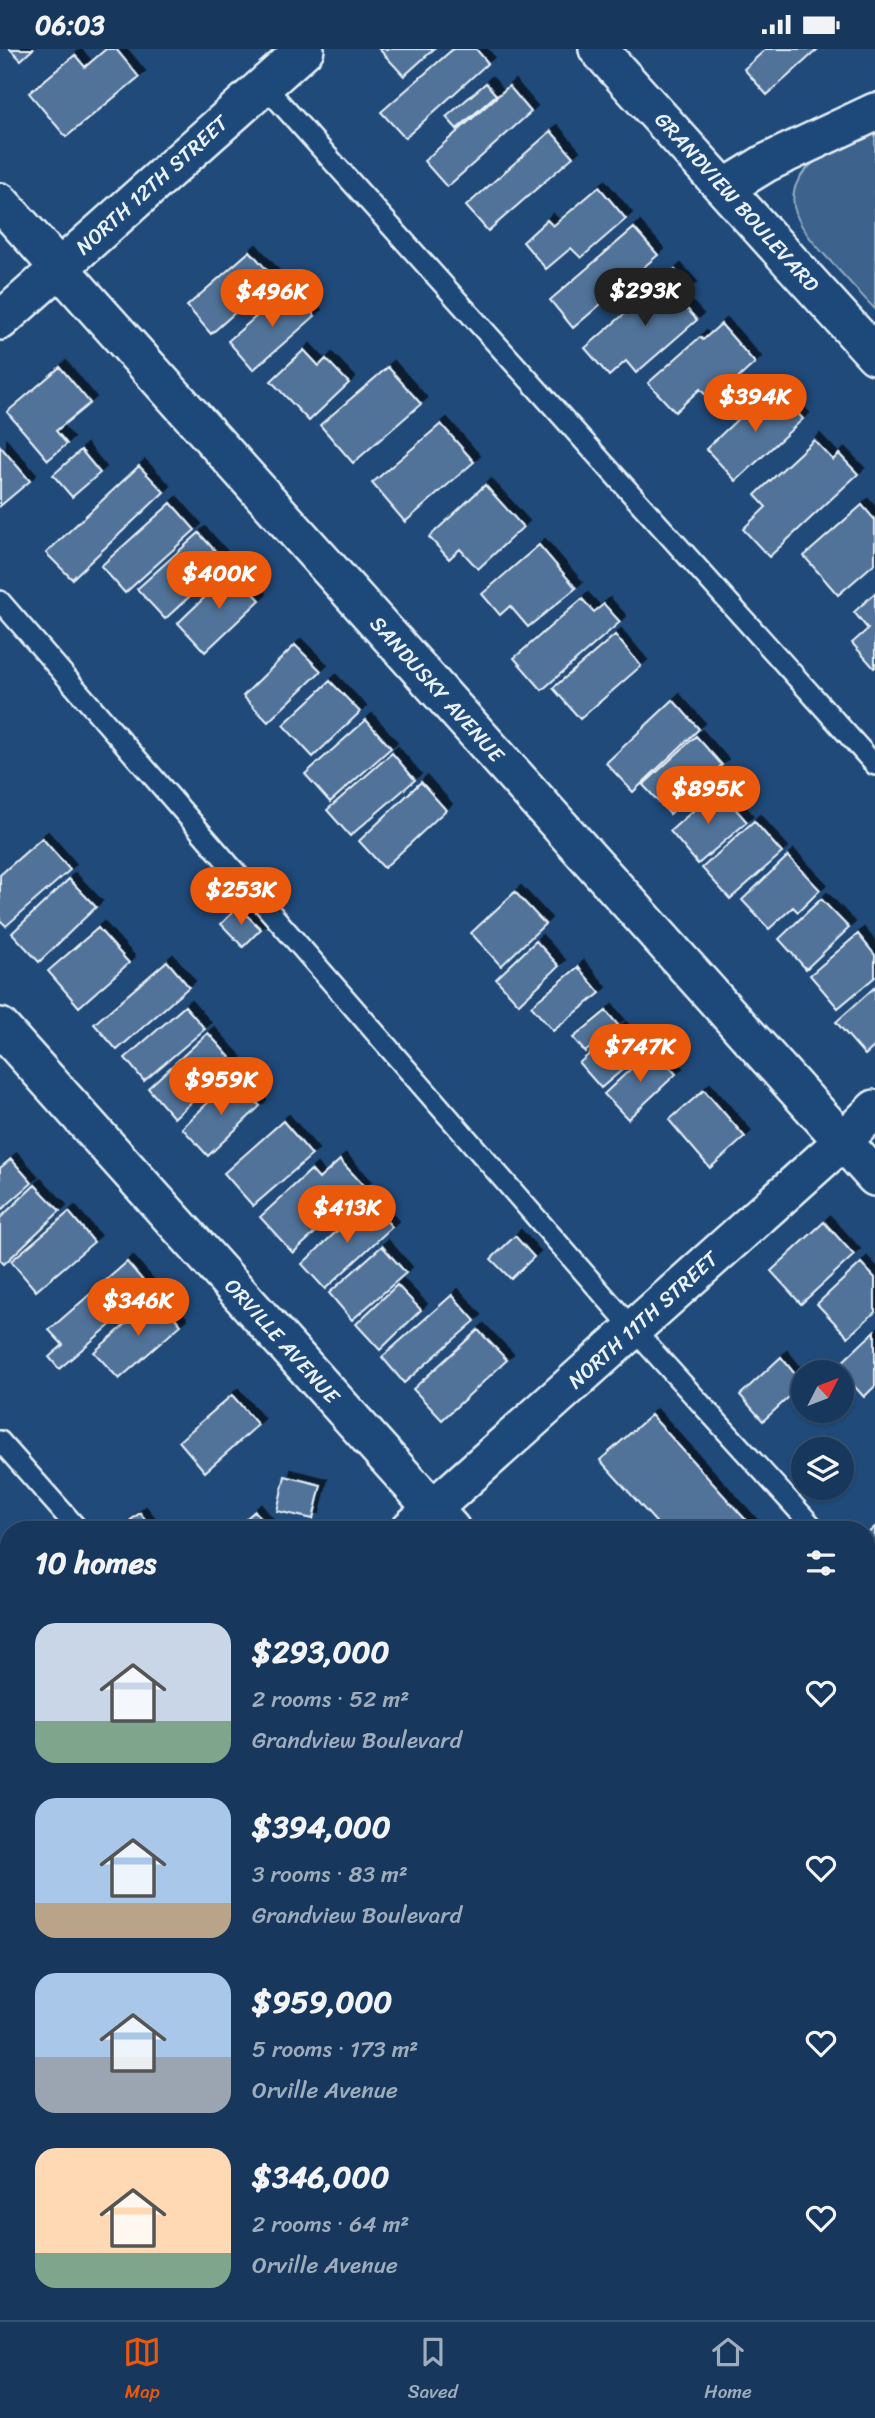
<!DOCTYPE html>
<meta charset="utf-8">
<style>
body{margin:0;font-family:Sriracha,sans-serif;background:#203f62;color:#f1f3f6;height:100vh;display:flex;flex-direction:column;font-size:26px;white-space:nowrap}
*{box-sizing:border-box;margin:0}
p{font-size:23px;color:#9eacbb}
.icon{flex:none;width:38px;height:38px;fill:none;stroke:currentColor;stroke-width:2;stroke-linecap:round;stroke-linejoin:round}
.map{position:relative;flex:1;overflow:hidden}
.drawer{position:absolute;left:0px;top:1472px;width:875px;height:800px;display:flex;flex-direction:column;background:#17385c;border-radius:28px 28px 0 0;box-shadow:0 2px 5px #0004,0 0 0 2px #365272}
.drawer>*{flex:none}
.needle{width:46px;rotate:48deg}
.buttons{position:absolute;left:791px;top:1311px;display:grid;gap:14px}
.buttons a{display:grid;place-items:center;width:63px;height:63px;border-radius:50%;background:#17385c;box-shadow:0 2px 5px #0004,0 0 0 2px #365272;font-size:35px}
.price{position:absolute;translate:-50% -60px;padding:0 16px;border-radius:24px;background:#ea580c;color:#fff;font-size:23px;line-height:46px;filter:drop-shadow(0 2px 4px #0008)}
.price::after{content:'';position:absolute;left:50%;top:42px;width:21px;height:16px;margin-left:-10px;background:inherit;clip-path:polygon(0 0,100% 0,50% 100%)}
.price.current{background:#222;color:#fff}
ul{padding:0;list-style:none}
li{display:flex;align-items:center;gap:21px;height:175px;padding:0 35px}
li span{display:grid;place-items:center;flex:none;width:196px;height:140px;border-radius:21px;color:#555}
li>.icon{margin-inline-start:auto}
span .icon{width:84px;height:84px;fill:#fffc;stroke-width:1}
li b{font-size:30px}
h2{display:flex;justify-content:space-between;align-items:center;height:84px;padding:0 35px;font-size:30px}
.status{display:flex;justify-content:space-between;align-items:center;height:49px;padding:0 35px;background:#17385c;direction:ltr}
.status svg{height:19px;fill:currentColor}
.tabs{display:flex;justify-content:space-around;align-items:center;height:98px;border-top:2px solid #365272;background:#17385c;font-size:19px;color:#9eacbb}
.tabs a{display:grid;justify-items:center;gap:4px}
.tabs .current{color:#ea580c}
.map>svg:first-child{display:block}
</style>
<div class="status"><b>06:03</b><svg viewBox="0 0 49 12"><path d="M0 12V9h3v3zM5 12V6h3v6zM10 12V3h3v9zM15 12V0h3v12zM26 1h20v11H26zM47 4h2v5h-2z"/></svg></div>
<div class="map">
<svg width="875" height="2271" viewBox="0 0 875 2271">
<defs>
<filter id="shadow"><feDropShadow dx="6" dy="-6" stdDeviation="0" flood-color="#0009"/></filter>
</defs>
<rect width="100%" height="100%" fill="#1f4a7a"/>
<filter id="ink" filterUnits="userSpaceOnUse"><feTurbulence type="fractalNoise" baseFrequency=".0143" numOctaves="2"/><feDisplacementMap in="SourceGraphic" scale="14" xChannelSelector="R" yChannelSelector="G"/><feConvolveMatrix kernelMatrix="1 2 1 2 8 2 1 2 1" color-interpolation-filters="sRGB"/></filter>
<g filter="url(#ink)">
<path fill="#3c628c" stroke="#92aac2" stroke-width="2" d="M875,84V260C861,246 848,231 834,216C808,188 770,151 812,115C829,100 854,93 875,84Z"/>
<path fill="#517399" stroke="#e8f1f8" stroke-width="2" filter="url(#shadow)" d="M10,0H33L21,11Z
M106,0H116L139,28L66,88L29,44L75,6L85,18Z
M379,0H434L404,27Z
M453,0H476L488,14L405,89L381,63Z
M766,0H818L767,46L744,20Z
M486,34L496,46L457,80L446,68Z
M509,37L531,63L447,138L424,112Z
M551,82L573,108L488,182L466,157Z
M599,138L626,170L581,209L571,199L546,220L523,193L547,171L553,177Z
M634,179L658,206L573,279L550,251Z
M250,202L274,229L211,285L187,257Z
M675,221L691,239L678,250L697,271L636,324L626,312L609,327L585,299Z
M290,238L315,267L253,321L228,292Z
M721,275L755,314L712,353L700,340L675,363L648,334L700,288L703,291Z
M304,301L319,317L326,310L349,334L309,372L271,332Z
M60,318L90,354L56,382L67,395L48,411L7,363Z
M388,318L421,355L353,414L320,376Z
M773,337L803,370L736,432L706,400Z
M441,375L474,413L405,473L372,434Z
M814,391L833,411L839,405L858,425L769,508L743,480L766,458L755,446Z
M0,397L30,432L0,457Z
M81,401L100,424L72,448L53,426Z
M139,417L164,443L72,530L46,504Z
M485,436L523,478L478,520L460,500L449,510L429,488Z
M171,454L195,481L125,544L101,517Z
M862,456L875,471V514L838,546L804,507Z
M199,484L226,514L165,570L137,540Z
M539,496L576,539L528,578L510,557L500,566L482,545Z
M232,522L260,551L205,603L178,574Z
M875,544V618L874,619L852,594L868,580L854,563Z
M582,550L594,563L604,555L620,573L542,641L514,609Z
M615,586L641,617L580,670L553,639Z
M295,596L321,622L268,673L243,647Z
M330,632L360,663L313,708L283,676Z
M673,651L699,680L633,743L606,714Z
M366,671L391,699L330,753L305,725Z
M696,687L722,716L670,765L643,736Z
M392,704L415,731L350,787L327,761Z
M421,733L446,761L384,819L359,792Z
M718,740L747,773L698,815L670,782Z
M754,772L782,804L730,850L702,819Z
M42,789L70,821L6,877L0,871V826Z
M788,807L820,841L798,863L793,858L769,880L742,851Z
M69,830L96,858L39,913L12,884Z
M515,843L545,875L501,917L471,884Z
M821,850L849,879L806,920L779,890Z
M238,858L261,880L243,898L221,875Z
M98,879L129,914L79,958L48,922Z
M858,885L875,906V928L838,959L810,926Z
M536,892L559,917L519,955L496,930Z
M167,912L189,938L117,1001L94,975Z
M578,918L600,944L553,982L531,957Z
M875,938V997L865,1006L836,973Z
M185,957L205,980L144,1032L125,1009Z
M606,962L618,976L585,1003L573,989Z
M620,979L642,1004L601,1039L579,1014Z
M208,984L235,1014L174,1069L148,1039Z
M652,1000L676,1025L628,1070L604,1045Z
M233,1029L260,1057L208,1107L182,1079Z
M704,1041L745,1088L710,1119L669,1071Z
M283,1072L312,1106L253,1157L224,1124Z
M11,1110L32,1134L0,1162V1119Z
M340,1111L365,1138L293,1204L260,1168L311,1121L319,1130Z
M35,1136L60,1162L4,1215L0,1211V1169Z
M369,1152L392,1178L325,1240L302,1215Z
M69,1163L94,1193L36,1242L11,1212Z
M824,1173L854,1206L801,1255L771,1222Z
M515,1187L534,1208L511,1230L491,1210Z
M382,1197L406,1224L352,1271L329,1244Z
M127,1213L151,1241L59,1320L49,1308L63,1296L49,1281Z
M861,1214L875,1229V1263L848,1288L817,1255Z
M397,1236L421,1261L380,1301L356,1275Z
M452,1246L475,1272L404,1334L382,1308Z
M157,1248L181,1276L119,1330L94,1303Z
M478,1281L507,1311L442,1371L413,1340Z
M875,1282V1337L864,1348L837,1318Z
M781,1308L803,1335L763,1372L740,1346Z
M232,1346L258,1376L205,1423L179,1392Z
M651,1366L754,1480H662L600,1411Z
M285,1427L321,1436L313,1470L277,1462Z
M255,1462L270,1480H234Z
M140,1464L153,1480H119Z
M875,1478V1508L866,1498V1486Z
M9,1555V1596L0,1604V1564Z
M866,1657L875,1667V1787L866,1795Z
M866,2046L875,2056V2073L866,2081Z
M875,2102V2167L866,2174V2109Z
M2,2226L9,2234V2252L1,2259L7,2266L0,2271Z
M324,2263H390L381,2271H315Z
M600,2263H653L643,2271H590Z
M663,2263H671L678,2271H654Z
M719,2263H766L773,2271H726Z"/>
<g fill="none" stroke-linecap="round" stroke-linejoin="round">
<defs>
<path id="service" d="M264,36L875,716
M0,552L633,1280L815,1480
M0,1392L78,1480
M866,1537L875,1547
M0,2084L9,2093
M161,2263L169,2271
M790,2263L798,2271"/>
<path id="minor" d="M598,0L875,306
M725,139L766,114L875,63
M0,153L875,1128
M0,272L305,0
M0,978L451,1480
M410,1480L843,1092L875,1060
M0,1739L9,1749
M0,1841L9,1833
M866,1938L875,1947
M469,2263L477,2271"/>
</defs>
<use href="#service" stroke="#e8f1f8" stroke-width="24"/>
<use href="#minor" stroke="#e8f1f8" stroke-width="42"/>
<use href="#service" stroke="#1f4a7a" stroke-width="19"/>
<use href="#minor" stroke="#1f4a7a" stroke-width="37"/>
</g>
</g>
<g text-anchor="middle" stroke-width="6" stroke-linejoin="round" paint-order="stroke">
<g font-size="21" fill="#e8f1f8" stroke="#1f4a7a">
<text transform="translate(152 136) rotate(-42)" y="7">NORTH 12TH STREET</text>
<text transform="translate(737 153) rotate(48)" y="7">GRANDVIEW BOULEVARD</text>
<text transform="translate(437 640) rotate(48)" y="7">SANDUSKY AVENUE</text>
<text transform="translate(643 1271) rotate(-42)" y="7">NORTH 11TH STREET</text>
<text transform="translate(282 1292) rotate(48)" y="7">ORVILLE AVENUE</text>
</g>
</g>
</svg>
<div class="buttons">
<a><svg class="needle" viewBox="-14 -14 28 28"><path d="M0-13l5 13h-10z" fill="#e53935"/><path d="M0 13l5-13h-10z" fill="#9eacbb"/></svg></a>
<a><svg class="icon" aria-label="layers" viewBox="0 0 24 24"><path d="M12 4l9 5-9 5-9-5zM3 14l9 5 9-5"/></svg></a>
</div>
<b class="price current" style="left:645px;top:279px">$293K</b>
<b class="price" style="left:272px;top:280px">$496K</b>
<b class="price" style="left:755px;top:385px">$394K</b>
<b class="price" style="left:219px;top:562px">$400K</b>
<b class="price" style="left:708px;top:777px">$895K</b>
<b class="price" style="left:241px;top:878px">$253K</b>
<b class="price" style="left:640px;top:1035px">$747K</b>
<b class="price" style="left:221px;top:1068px">$959K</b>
<b class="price" style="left:347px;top:1196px">$413K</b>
<b class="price" style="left:138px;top:1289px">$346K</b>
<section class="drawer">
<h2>10 homes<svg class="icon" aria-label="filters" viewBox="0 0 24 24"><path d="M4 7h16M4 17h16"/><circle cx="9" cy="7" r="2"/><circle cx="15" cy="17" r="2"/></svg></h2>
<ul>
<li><span style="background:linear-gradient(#c9d6e8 70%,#7fa58c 0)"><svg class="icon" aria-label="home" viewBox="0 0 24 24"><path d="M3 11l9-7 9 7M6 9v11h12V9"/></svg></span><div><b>$293,000</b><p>2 rooms · 52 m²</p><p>Grandview Boulevard</p></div><svg class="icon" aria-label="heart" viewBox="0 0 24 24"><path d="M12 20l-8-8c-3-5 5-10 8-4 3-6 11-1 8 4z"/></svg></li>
<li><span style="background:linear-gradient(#a9c7e8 75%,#b9a48a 0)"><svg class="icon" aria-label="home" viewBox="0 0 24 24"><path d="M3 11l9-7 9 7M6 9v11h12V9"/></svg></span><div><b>$394,000</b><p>3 rooms · 83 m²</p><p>Grandview Boulevard</p></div><svg class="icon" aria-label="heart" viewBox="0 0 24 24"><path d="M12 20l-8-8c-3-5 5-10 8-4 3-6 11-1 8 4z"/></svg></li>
<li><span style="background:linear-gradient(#a9c7e8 60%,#9aa5b1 0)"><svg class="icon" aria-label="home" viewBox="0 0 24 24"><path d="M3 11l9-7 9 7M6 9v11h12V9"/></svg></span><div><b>$959,000</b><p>5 rooms · 173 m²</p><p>Orville Avenue</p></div><svg class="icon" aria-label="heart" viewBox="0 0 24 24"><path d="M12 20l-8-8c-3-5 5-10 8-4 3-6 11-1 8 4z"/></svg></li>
<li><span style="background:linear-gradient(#ffd9b3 75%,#7fa58c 0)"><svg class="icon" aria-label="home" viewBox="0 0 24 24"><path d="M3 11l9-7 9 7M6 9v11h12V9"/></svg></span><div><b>$346,000</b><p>2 rooms · 64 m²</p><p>Orville Avenue</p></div><svg class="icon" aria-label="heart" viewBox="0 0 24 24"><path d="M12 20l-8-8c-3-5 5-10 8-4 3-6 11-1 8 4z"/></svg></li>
</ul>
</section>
</div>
<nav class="tabs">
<a class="current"><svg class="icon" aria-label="map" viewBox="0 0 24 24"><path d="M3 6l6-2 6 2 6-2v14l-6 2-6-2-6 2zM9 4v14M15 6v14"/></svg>Map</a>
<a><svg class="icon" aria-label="saved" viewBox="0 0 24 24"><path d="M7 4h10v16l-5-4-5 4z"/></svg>Saved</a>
<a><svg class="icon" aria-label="home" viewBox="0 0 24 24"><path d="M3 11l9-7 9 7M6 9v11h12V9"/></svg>Home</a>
</nav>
